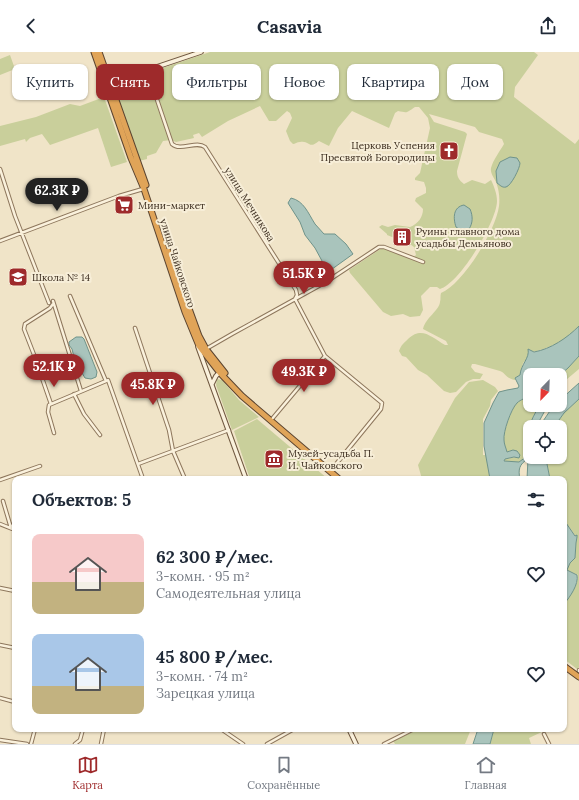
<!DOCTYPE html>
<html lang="ru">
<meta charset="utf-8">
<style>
body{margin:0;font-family:Lora,serif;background:#f2f2f3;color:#1f2937;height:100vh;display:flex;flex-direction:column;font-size:15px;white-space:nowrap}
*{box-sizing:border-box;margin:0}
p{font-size:13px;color:#747a83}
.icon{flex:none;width:22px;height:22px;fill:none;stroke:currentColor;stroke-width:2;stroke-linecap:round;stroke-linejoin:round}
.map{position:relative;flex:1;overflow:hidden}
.sheet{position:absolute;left:12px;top:424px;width:555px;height:256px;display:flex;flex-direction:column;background:#fff;border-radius:8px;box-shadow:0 1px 3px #0004}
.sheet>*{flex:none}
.top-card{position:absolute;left:12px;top:12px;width:555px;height:36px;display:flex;gap:8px}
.needle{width:26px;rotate:203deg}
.tools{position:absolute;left:523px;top:316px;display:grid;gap:8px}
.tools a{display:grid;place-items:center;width:44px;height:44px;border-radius:8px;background:#fff;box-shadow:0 1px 3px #0004;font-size:20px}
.price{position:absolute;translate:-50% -34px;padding:0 9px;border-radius:14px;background:#9e2a2b;color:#fff;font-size:13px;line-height:26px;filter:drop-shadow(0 1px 2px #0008)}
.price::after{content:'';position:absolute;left:50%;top:24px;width:12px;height:9px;margin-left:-6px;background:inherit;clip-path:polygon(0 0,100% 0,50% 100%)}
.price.selected{background:#222;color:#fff}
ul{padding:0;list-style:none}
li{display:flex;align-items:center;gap:12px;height:100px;padding:0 20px}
li span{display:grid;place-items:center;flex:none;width:112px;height:80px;border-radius:8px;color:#555}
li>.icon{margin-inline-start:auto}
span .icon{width:48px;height:48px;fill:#fffc;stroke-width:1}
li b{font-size:17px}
h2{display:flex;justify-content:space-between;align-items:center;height:48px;padding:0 20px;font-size:17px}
.pill{padding:0 14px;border-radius:8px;background:#fff;box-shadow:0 1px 3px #0004;font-size:14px;line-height:36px}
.pill.selected{background:#9e2a2b;color:#fff}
header{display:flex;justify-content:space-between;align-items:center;height:52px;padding:0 20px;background:#fff;font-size:18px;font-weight:700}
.tab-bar{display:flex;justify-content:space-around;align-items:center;height:56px;border-top:1px solid #e0e1e3;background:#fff;font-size:11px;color:#747a83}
.tab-bar a{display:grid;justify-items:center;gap:2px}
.tab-bar .selected{color:#9e2a2b}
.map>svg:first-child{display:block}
</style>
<header><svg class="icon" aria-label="back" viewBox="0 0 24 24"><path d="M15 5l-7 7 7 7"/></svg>Casavia<svg class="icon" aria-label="share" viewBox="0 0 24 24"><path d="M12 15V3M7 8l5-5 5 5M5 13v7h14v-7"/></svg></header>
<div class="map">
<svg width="579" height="692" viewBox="0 0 579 692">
<rect width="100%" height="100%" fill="#f0e4c8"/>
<path fill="#c9cf9b" d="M210,0H534L538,3L515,35L514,45L575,92L579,87V274C575,278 570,284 565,287C559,291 537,301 532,299L529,300L528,306L523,311L520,323L515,326V328C505,326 506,321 500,319L475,312H472L471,315L475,320L483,322L480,327H473L466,330L456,340L450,341L444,339L427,323L418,318L406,305L402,304L399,299C401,293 404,291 408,287C422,274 431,285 445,293H448L446,289L423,277C426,265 439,259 440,250C441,247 440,244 441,241C463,232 496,178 499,154C500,146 499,138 496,130C494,126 490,121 491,116C493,108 500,99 504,92L502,87L479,80L475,75L429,62L434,70L465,80L467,82L457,119C457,125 459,128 464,132L472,128L485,132L491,128C494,134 497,142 497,149C497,169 460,231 440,237L437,235H430L421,244L423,258L420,264L410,265L403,262L391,264L383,260L350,221L349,218L382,196L411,207L416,203L414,195L410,192L387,183V182L379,175L382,173L388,175L395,173L410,175C418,172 423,165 423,157L415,149L416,146L426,141V136L424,130L415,128V126L420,121L430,76L428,66L419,55H415C406,61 408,61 398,59L395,61L389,76L352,59L338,76L329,94L319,89C308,98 310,88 300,90C297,90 295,92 293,92L290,89L286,79L292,66L290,61L287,59L276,69H269L260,54L228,69L202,85L199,81L193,83L194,86L176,90L171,88L163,89L156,101L147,104V107L139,109L116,39L117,33L121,30Z
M10,3L15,17L0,23V7Z
M104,45L127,110L111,115L98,76L50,93L42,82L30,86L26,90L25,87L0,94V74L36,65L70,52L80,54Z
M579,304V317L560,333V323L568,316Z
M217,327L222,328L239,348L259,365L232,378L216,333Z
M483,328L495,335L498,339L491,348L490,354L483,367V403H486L490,427H422L418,413L455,346L469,330Z
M530,340V353H540C529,369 524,386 526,405L519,410H505V407L517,405L519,401L513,398L507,400C506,396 504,392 504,388C503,381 511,358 516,352C520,347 524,348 530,340Z
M579,347V615L577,617L564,607V552L577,531L578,523L567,518L570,511L575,506L576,491L577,486L564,468V427H550L547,412L549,408L546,405H560V375H554L564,361Z
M257,367L328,427H250L234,379Z
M419,677H471L465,692H395L393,689Z
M494,677H545L546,678L529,686L531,692H533H490Z"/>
<path fill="#a9c4bc" stroke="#6f938a" d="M510,105L517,106L520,111C520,116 511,134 506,135C502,136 500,133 497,131L496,119L500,110Z
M291,146C304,149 308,161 315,172C318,175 321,179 324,182H335L346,192L353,202L328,220L315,196L305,183L300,170L288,151Z
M464,153L470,157C473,164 473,171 469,177C463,178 460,178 456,175C453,166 453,155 464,153Z
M579,274V304L568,316L560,323H530C530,328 531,337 529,342C526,347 521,347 517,351C511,357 503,380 504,388C504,392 506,396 507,400L513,398L517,399L520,403L519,406L514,405L505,407L504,409L519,410L526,405C523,387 530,368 540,353H548L536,375H530V405H546L549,409L547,412L550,427H527L528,407C519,412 518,418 520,427H490L484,394V371L493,351L499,340L507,338L518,336L519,334L515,326L520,323C521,312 530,306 528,297L534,300C551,297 567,286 579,274Z
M76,285H82L84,287L97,320L96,325L91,327L85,326L75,309L72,297L69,293V290Z
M579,331V347L564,361L554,375H539L554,353H560V348Z
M564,468L575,484L577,483V485L576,491L575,506L570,511L567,518L577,523C579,532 570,545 564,552Z
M478,677H494L490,692H473Z"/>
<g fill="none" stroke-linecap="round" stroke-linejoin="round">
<defs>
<path id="street" d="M147,18L172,92C181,100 196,88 205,95L296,238L297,243L295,247L325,304L382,351L381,357L332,417
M0,117L15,164L49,251
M0,189L119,144L143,137
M70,244L106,329L108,328L143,427
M53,249L81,339
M135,276L169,378L173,399L185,427
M206,297L232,282L326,230L379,195H384L423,210
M38,313L24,277L25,272L50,256L53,252
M42,326L51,352
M74,342L84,362L100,383
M272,367L325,304
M54,381L48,360L49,353L106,329
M138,412L229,378
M0,428L40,414
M3,449L11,476L15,470
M0,472L15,478
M0,536L15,539
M0,593L15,596
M579,618V619
M0,646L15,650
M221,677L243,692
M544,682L549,692
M0,688L27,692
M31,692L35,677
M75,692L80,688L83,677
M101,692L104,677
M267,692L294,677
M384,692L414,677"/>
<path id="secondary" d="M109,31L201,0
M198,295L246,427
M212,332L216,324L220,320
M349,677L356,692"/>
<path id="highway" d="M94,0L131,106L144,137L185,260L199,294L220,321L242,344L339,427
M99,0L146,133
M168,199L199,284L206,297L225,321
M564,614L579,625"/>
</defs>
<use href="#street" stroke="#8d765c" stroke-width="4.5"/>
<use href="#secondary" stroke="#6f573f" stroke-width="5.5"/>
<use href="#highway" stroke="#5b4430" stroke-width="7"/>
<use href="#street" stroke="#faf1dc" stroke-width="2.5"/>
<use href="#secondary" stroke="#faf1dc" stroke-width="3.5"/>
<use href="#highway" stroke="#e0a458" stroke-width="5"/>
</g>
<defs>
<symbol id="church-square" viewBox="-11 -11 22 22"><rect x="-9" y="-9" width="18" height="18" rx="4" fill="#9e2a2b" stroke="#f7eed8"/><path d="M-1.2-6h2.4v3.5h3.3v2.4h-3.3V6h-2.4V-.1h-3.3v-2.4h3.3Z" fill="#fff"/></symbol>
<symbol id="supermarket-square" viewBox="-11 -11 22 22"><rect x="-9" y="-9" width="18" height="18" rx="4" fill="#9e2a2b" stroke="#f7eed8"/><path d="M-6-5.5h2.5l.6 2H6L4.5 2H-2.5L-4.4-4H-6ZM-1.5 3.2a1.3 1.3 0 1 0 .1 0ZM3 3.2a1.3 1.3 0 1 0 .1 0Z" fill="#fff"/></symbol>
<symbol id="building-square" viewBox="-11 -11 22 22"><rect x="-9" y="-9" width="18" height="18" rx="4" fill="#9e2a2b" stroke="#f7eed8"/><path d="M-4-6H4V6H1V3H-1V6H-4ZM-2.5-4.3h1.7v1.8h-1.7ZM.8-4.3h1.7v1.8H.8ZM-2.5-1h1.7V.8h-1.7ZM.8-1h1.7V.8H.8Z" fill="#fff"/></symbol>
<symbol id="school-square" viewBox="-11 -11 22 22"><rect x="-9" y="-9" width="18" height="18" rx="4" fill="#9e2a2b" stroke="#f7eed8"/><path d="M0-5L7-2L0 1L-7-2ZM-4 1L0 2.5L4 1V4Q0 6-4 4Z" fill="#fff"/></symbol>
<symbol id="museum-square" viewBox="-11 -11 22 22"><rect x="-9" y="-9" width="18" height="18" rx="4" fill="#9e2a2b" stroke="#f7eed8"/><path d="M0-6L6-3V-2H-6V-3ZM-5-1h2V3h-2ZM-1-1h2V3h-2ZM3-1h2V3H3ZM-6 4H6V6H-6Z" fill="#fff"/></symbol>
</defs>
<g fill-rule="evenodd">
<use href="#church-square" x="438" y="88" width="22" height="22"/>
<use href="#supermarket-square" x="113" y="142" width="22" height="22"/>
<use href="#building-square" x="391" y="174" width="22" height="22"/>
<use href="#school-square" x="7" y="214" width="22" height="22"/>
<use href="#museum-square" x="263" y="396" width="22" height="22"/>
</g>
<g text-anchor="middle" stroke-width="4" stroke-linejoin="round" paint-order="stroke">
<g font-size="10" fill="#3d2e20" stroke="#f7eed8" text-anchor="start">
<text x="435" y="97" text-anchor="end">Церковь Успения<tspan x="435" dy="12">Пресвятой Богородицы</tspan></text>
<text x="138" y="157">Мини-маркет</text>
<text x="416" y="183">Руины главного дома<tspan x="416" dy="12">усадьбы Демьяново</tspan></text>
<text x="32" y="229">Школа № 14</text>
<text x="288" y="405">Музей-усадьба П.<tspan x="288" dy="12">И. Чайковского</tspan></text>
</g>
<g font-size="10" fill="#3d2e20" stroke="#f7eed8">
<text transform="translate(250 152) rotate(58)" y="4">улица Мечникова</text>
<text transform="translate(178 211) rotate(72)" y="4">улица Чайковского</text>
</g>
</g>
</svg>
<div class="tools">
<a><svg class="needle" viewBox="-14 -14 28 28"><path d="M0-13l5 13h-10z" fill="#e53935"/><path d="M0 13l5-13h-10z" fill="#747a83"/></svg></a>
<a><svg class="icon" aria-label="locate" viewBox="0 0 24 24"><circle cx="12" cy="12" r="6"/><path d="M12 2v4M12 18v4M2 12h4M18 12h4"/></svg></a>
</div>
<b class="price selected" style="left:57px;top:160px">62.3K ₽</b>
<b class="price" style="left:304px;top:243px">51.5K ₽</b>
<b class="price" style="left:54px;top:336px">52.1K ₽</b>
<b class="price" style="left:304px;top:341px">49.3K ₽</b>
<b class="price" style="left:153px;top:354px">45.8K ₽</b>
<div class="top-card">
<a class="pill">Купить</a>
<a class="pill selected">Снять</a>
<a class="pill">Фильтры</a>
<a class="pill">Новое</a>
<a class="pill">Квартира</a>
<a class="pill">Дом</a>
</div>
<section class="sheet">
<h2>Объектов: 5<svg class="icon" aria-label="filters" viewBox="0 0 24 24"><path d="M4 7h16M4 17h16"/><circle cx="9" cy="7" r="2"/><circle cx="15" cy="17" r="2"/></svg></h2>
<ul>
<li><span style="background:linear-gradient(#f6c9c9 60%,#c2b280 0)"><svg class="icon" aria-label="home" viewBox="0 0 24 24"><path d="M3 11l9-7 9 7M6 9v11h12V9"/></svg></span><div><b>62 300 ₽/мес.</b><p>3-комн. · 95 m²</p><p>Самодеятельная улица</p></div><svg class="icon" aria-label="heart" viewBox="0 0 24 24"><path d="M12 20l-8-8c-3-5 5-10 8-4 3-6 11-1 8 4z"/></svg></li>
<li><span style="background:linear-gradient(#a9c7e8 65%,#c2b280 0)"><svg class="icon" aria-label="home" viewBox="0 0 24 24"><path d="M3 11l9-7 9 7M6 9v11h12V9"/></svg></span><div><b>45 800 ₽/мес.</b><p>3-комн. · 74 m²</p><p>Зарецкая улица</p></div><svg class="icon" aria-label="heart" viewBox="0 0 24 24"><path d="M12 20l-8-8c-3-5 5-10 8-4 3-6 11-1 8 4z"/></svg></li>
</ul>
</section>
</div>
<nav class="tab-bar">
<a class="selected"><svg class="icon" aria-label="map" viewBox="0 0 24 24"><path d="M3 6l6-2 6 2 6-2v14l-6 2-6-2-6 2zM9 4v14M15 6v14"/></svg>Карта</a>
<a><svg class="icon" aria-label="saved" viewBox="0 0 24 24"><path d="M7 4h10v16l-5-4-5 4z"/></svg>Сохранённые</a>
<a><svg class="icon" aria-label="home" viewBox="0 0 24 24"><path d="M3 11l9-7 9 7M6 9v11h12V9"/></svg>Главная</a>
</nav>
